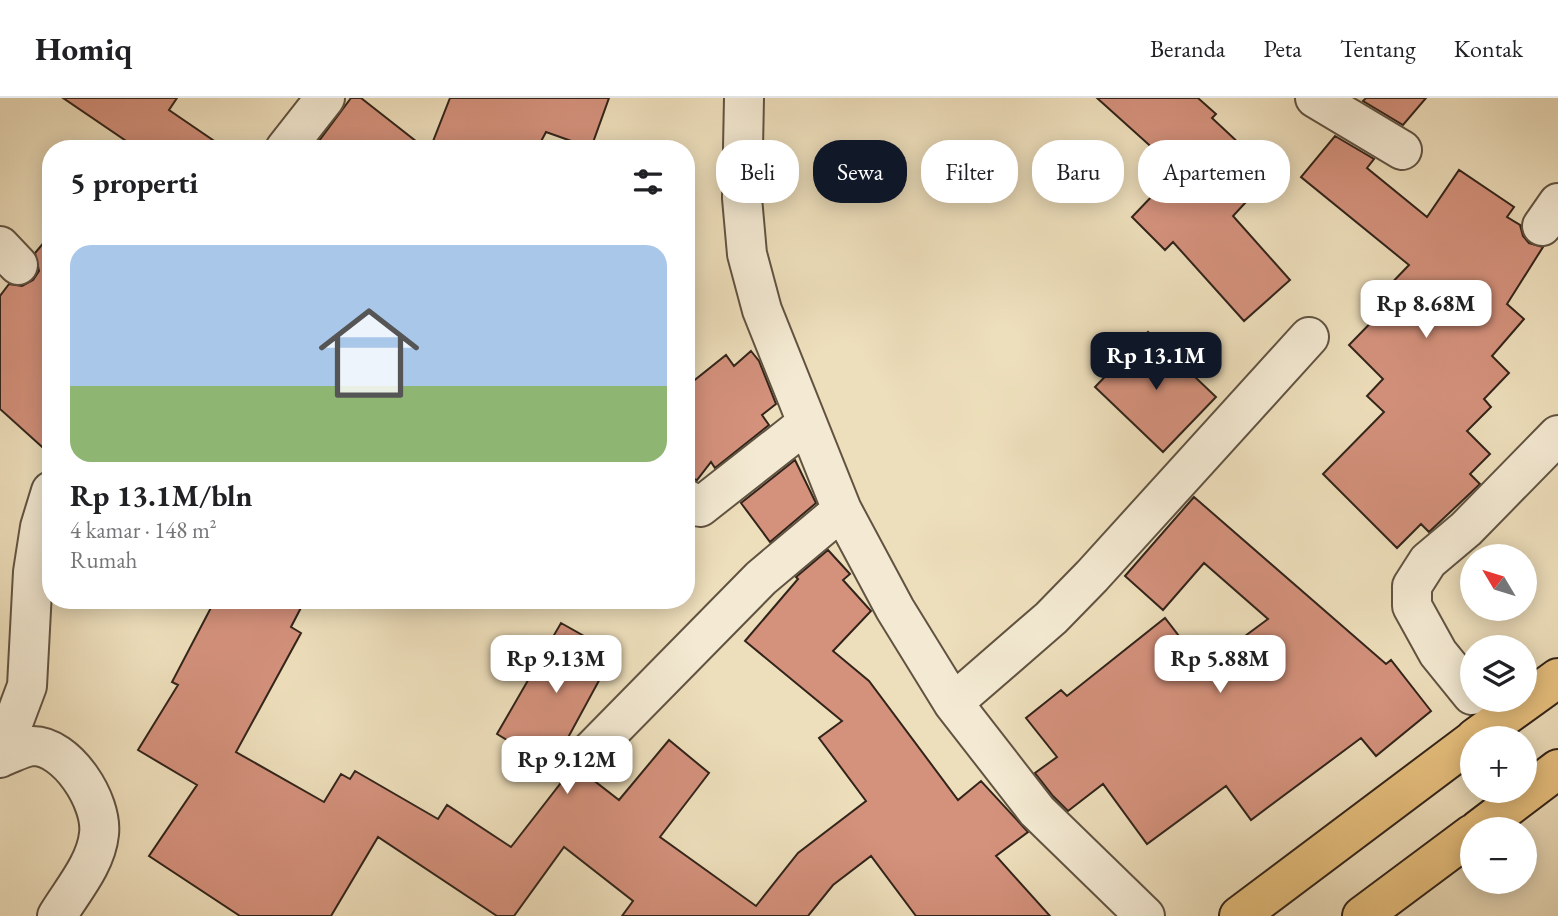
<!DOCTYPE html>
<html lang="id">
<meta charset="utf-8">
<style>
body{margin:0;font-family:"EB Garamond",serif;background:#f6f6f6;color:#202124;height:100vh;display:flex;flex-direction:column;font-size:26px;white-space:nowrap}
*{box-sizing:border-box;margin:0}
p{font-size:23px;color:#757577}
.icon{flex:none;width:38px;height:38px;fill:none;stroke:currentColor;stroke-width:2;stroke-linecap:round;stroke-linejoin:round}
.map{position:relative;flex:1;overflow:hidden}
.sheet{position:absolute;left:42px;top:42px;width:653px;height:469px;display:flex;flex-direction:column;background:#fff;border-radius:28px;box-shadow:0 4px 18px #0003}
.sheet>*{flex:none}
.hud{position:absolute;left:716px;top:42px;width:665px;height:63px;display:flex;gap:14px}
.needle{width:46px;rotate:308deg}
.buttons{position:absolute;left:1460px;top:446px;display:grid;gap:14px}
.buttons a{display:grid;place-items:center;width:77px;height:77px;border-radius:50%;background:#fff;box-shadow:0 4px 18px #0003;font-size:35px}
.price{position:absolute;translate:-50% -60px;padding:0 16px;border-radius:14px;background:#fff;color:#222;font-size:23px;line-height:46px;filter:drop-shadow(0 2px 4px #0008)}
.price::after{content:'';position:absolute;left:50%;top:42px;width:21px;height:16px;margin-left:-10px;background:inherit;clip-path:polygon(0 0,100% 0,50% 100%)}
.price.selected{background:#111827;color:#fff}
ul{padding:0;list-style:none}
li{display:grid;align-content:center;gap:14px;height:371px;padding:0 28px}
li+li{border-top:2px solid #e0e0e0}
li span{display:grid;place-items:center;height:217px;border-radius:21px;color:#555}
li>.icon{margin-inline-start:auto}
span .icon{width:126px;height:126px;fill:#fffc;stroke-width:1}
li b{font-size:30px}
h2{display:flex;justify-content:space-between;align-items:center;height:84px;padding:0 28px;font-size:30px}
.chip{padding:0 24px;border-radius:28px;background:#fff;box-shadow:0 4px 18px #0003;font-size:24px;line-height:63px}
.chip.selected{background:#111827;color:#fff}
header{display:flex;align-items:center;gap:42px;box-sizing:border-box;height:98px;padding:0 35px;background:#fff;border-bottom:2px solid #e0e0e0}
header strong{font-size:33px}
nav{display:flex;gap:38px;margin-inline-start:auto;font-size:24px}
.map>svg:first-child{display:block}
</style>
<header>
<strong>Homiq</strong>
<nav><a>Beranda</a><a>Peta</a><a>Tentang</a><a>Kontak</a></nav>
</header>
<div class="map">
<svg width="1558" height="818" viewBox="0 0 1558 818">
<rect width="100%" height="100%" fill="#eedfbc"/>
<filter id="stains"><feTurbulence type="fractalNoise" baseFrequency=".00286" numOctaves="4"/><feColorMatrix values="0 0 0 0 .2 0 0 0 0 .09 0 0 0 0 .02 0 0 0 .5 -.17"/></filter>
<radialGradient id="worn" r=".72"><stop offset=".6" stop-color="#630" stop-opacity="0"/><stop offset="1" stop-color="#630" stop-opacity=".3"/></radialGradient>
<path fill="#d4917c" stroke="#32241a" stroke-width="2" d="M63,0H177L169,12L226,51H138Z
M351,0H361L426,51H313Z
M450,0H609L591,50L546,34L537,51H430Z
M1097,0H1198L1216,16L1212,20L1272,76L1233,118L1290,182L1244,223L1173,144L1165,152L1132,119L1177,72Z
M1366,0H1426L1403,27L1363,3Z
M1335,38L1374,61L1367,70L1427,119L1459,72L1514,109L1507,119L1520,127L1523,138L1529,145L1543,149L1507,206L1524,221L1492,258L1509,275L1484,301L1491,309L1467,333L1490,356L1470,376L1480,386L1429,434L1421,426L1397,450L1323,376L1384,314L1367,298L1383,281L1349,247L1392,203L1383,194L1409,167L1301,79Z
M51,136V357L0,311V198L9,186L22,188L33,182L39,173L35,155Z
M1148,234L1216,299L1163,354L1095,289Z
M751,253L759,263L776,306L762,317L769,327L715,370L711,364L697,382L686,379V289L726,257L734,268Z
M795,362L816,405L770,444L741,405Z
M1194,399L1386,566L1391,562L1431,613L1376,658L1361,640L1251,722L1226,688L1147,746L1103,686L1068,713L1053,698L1035,675L1057,659L1026,620L1061,592L1067,598L1165,520L1203,569L1268,521L1204,465L1163,512L1125,478Z
M828,452L850,476L843,482L871,513L833,553L869,583L958,702L981,683L1028,734L996,758L1050,818H916L871,758L833,787L808,818H622L633,803L564,749L514,818H497L378,739L331,818H240L149,758L197,687L138,652L178,587L172,584L215,502H305L291,529L301,535L236,654L324,704L341,676L350,681L355,673L438,721L447,707L511,749L571,672L588,678L619,702L669,642L709,675L660,739L756,808L798,755L866,703L819,640L842,623L745,543L798,481L796,479Z
M561,525L614,555L552,669L497,636Z"/>
<g fill="none" stroke-linecap="round" stroke-linejoin="round">
<defs>
<path id="minor" d="M744,0L742,100L747,156L762,212L842,412L895,511L953,605L1037,713L1145,818
M1315,0L1402,52
M285,51L325,0
M1542,128L1558,105
M0,148L18,167
M686,401L700,409L807,325
M1472,597L1438,555L1412,508V488L1428,463L1466,431L1558,337
M953,605L1051,520L1092,478L1309,239
M587,657L761,480L842,412
M1,659C10,656 23,649 32,648C67,647 103,704 99,736C96,766 72,793 57,818
M0,660L27,588L33,474L40,429L51,393"/>
<path id="highway" d="M1475,640L1558,580
M1478,732L1558,671
M1239,818L1472,643
M1362,818L1472,736"/>
</defs>
<use href="#minor" stroke="#615342" stroke-width="42"/>
<use href="#highway" stroke="#32241a" stroke-width="42"/>
<use href="#minor" stroke="#f4ead3" stroke-width="38"/>
<use href="#highway" stroke="#e7c07e" stroke-width="38"/>
</g>
<rect width="100%" height="100%" filter="url(#stains)"/>
<rect width="100%" height="100%" fill="url(#worn)"/>
</svg>
<div class="buttons">
<a><svg class="needle" viewBox="-14 -14 28 28"><path d="M0-13l5 13h-10z" fill="#e53935"/><path d="M0 13l5-13h-10z" fill="#757577"/></svg></a>
<a><svg class="icon" aria-label="layers" viewBox="0 0 24 24"><path d="M12 4l9 5-9 5-9-5zM3 14l9 5 9-5"/></svg></a>
<a>+</a>
<a>−</a>
</div>
<b class="price" style="left:1426px;top:242px">Rp 8.68M</b>
<b class="price selected" style="left:1156px;top:294px">Rp 13.1M</b>
<b class="price" style="left:556px;top:597px">Rp 9.13M</b>
<b class="price" style="left:1220px;top:597px">Rp 5.88M</b>
<b class="price" style="left:567px;top:698px">Rp 9.12M</b>
<div class="hud">
<a class="chip">Beli</a>
<a class="chip selected">Sewa</a>
<a class="chip">Filter</a>
<a class="chip">Baru</a>
<a class="chip">Apartemen</a>
</div>
<section class="sheet">
<h2>5 properti<svg class="icon" aria-label="filters" viewBox="0 0 24 24"><path d="M4 7h16M4 17h16"/><circle cx="9" cy="7" r="2"/><circle cx="15" cy="17" r="2"/></svg></h2>
<ul>
<li><span style="background:linear-gradient(#a9c7e8 65%,#8fb573 0)"><svg class="icon" aria-label="home" viewBox="0 0 24 24"><path d="M3 11l9-7 9 7M6 9v11h12V9"/></svg></span><div><b>Rp 13.1M/bln</b><p>4 kamar · 148 m²</p><p>Rumah</p></div></li>
</ul>
</section>
</div>
